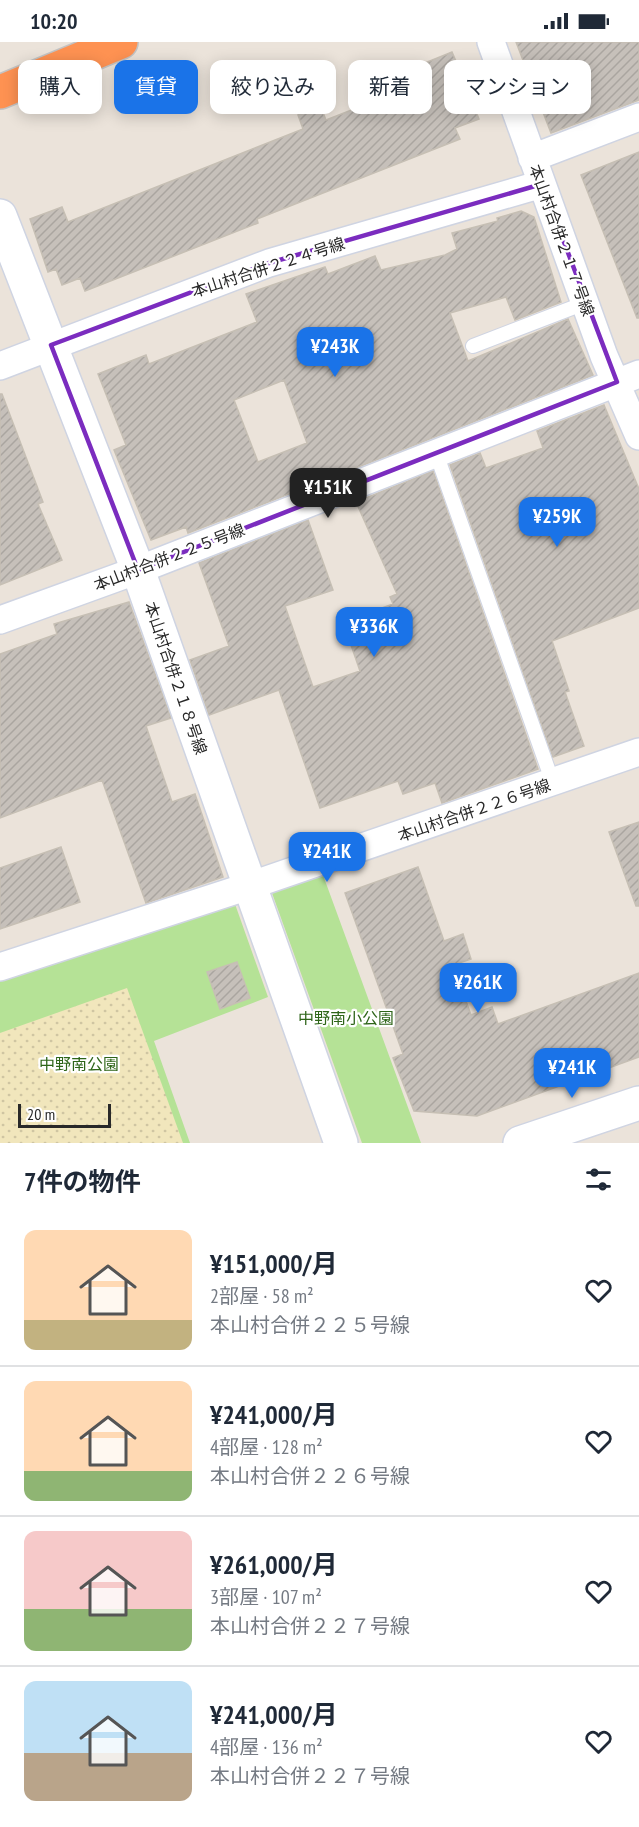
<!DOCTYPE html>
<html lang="ja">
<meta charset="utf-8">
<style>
body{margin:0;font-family:"PT Sans Narrow","Noto Sans JP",sans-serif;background:#f6f6f7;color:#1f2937;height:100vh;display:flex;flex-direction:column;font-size:22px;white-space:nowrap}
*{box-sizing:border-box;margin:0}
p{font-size:20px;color:#747a83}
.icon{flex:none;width:33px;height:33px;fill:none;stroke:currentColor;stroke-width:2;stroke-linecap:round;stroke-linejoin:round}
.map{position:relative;height:1101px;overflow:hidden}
.panel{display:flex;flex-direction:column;background:#fff;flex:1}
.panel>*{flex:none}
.banner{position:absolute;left:18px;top:18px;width:603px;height:54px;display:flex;gap:12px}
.scale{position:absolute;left:18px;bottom:15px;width:93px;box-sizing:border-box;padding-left:6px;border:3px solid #292929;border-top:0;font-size:16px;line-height:21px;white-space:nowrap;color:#292929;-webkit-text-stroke:4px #fff;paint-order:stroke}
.price{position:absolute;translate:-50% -51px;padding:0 14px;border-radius:12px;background:#1a73e8;color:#fff;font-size:20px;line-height:39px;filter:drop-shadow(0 2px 3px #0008)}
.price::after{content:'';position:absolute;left:50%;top:36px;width:18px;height:14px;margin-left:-9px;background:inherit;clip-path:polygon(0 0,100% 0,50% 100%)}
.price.active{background:#222;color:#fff}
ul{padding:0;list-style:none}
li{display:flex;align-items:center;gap:18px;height:150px;padding:0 24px}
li+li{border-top:2px solid #e0e1e3}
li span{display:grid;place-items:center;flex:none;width:168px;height:120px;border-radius:12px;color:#555}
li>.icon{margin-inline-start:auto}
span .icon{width:72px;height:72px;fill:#fffc;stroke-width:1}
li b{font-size:26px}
h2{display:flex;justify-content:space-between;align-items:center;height:72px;padding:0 24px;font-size:26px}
.chip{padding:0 21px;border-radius:12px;background:#fff;box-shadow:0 3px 15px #0003;font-size:21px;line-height:54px}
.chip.active{background:#1a73e8;color:#fff}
.status{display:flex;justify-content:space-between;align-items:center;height:42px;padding:0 30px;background:#fff;direction:ltr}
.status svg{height:16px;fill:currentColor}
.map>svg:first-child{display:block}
</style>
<div class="status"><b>10:20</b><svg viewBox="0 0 49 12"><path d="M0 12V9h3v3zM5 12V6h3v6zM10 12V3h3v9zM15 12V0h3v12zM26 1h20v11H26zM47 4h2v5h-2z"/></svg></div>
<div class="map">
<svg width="639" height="1101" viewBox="0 0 639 1101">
<defs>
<pattern id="sand-dots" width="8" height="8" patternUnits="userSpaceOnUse" patternTransform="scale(1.5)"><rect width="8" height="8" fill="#f1e6bc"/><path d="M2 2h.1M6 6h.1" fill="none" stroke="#cfc5a2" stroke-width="1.8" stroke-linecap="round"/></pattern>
<pattern id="building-hatch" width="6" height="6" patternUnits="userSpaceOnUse" patternTransform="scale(1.5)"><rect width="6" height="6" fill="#c6c0ba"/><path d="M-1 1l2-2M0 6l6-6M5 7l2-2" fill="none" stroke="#aaa5a0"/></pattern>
</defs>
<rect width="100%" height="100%" fill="#ebe3da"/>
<path fill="#b5e296" d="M323,833L421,1101H362L272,851Z
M235,862L268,955L154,999L190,1101H0V939Z"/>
<path fill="url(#sand-dots)" d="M127,946L183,1101H0V991Z"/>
<path fill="url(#building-hatch)" stroke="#c6bfb4" stroke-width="1.5" fill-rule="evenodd" d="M516,0H639V58L551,91Z
M452,10L459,26L464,24L479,60L473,62L479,77L455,86L460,97L257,177L258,181L85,249L80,236L62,243L56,227L48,230L30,177L62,165L68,180L303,87L298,73L320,63L326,78L431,37L425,21Z
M639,110V276H637L581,133Z
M521,169L534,175L561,260L515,278L506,255L450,271L468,319L568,277L593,333L343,431L297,446V449L188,491L186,485L151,498L114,408L126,403L98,332L146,313L149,322L257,280L246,252L325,225L328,232L375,214L381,228L445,213L457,207L452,191L498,179L497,176ZM284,338L307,401L258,420L234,358Z
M0,352H2L43,460L38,462L62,518L0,543Z
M604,363L639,447V566L552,599L569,649L565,650L584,704L553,715L450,423L480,411L486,426L543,406L537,389Z
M433,429L538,727L442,761L435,741L403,752L398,739L320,766L279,648L209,673L190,618L229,604L199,521L308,478L333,548L285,564L313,645L360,629L343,580L393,562L390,555L397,552L356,460Z
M129,560L171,676L146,684L172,760L195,752L223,835L146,861L102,738L0,776V612L57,592L54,582Z
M639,780V864H636L609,790Z
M61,805L80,860L0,887V826Z
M418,825L444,899L463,892L471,917L453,923L471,973L492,965L498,982L639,931V1015L477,1074L414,1069L393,1016L403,1012L345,851Z
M237,920L250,956L220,967L207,930Z"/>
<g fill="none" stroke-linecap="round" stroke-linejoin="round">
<defs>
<path id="lane" d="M473,304L585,261
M436,411L553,741"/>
<path id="street" d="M491,0L604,314L639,394
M532,116L639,75
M0,324L269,221L542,142
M0,578L138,528L639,332
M0,925L249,844L639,710"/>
<path id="secondary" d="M0,174L138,528L341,1101
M520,1101L639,1061"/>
<path id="highway" d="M0,50L121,0"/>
</defs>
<use href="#lane" stroke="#cfd4e2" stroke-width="16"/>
<use href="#street" stroke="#cfd4e2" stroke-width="30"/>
<use href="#secondary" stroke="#cfd4e2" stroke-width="36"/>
<use href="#highway" stroke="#c3c3c3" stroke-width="36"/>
<use href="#lane" stroke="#fff" stroke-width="14"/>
<use href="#street" stroke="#fff" stroke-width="27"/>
<use href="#secondary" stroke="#fff" stroke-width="33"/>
<use href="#highway" stroke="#fe9252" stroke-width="33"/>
</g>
<path fill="none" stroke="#7b2cbf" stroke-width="4.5" stroke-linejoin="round" d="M542,142L617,340L138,528L51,303L269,221Z"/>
<g text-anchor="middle" stroke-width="4.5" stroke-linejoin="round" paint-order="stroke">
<g font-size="16" fill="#292929" stroke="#fff">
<text transform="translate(562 198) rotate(70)" y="6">本山村合併２１７号線</text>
<text transform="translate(268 225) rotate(-18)" y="6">本山村合併２２４号線</text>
<text transform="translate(169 515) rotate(-21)" y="6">本山村合併２２５号線</text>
<text transform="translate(176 636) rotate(71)" y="6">本山村合併２１８号線</text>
<text transform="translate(474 768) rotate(-19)" y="6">本山村合併２２６号線</text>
</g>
<g font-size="16" fill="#2e6519" stroke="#fff">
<text x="346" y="982">中野南小公園</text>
<text x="79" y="1028">中野南公園</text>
</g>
</g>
</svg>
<div class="scale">20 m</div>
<b class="price" style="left:335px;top:336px">¥243K</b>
<b class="price active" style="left:328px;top:477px">¥151K</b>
<b class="price" style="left:557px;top:506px">¥259K</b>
<b class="price" style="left:374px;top:616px">¥336K</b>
<b class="price" style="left:327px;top:841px">¥241K</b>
<b class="price" style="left:478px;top:972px">¥261K</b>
<b class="price" style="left:572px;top:1057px">¥241K</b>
<div class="banner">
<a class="chip">購入</a>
<a class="chip active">賃貸</a>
<a class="chip">絞り込み</a>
<a class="chip">新着</a>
<a class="chip">マンション</a>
</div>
</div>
<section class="panel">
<h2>7件の物件<svg class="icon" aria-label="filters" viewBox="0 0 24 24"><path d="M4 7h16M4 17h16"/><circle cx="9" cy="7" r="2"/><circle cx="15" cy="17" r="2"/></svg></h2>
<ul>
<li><span style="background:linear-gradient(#ffd9b3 75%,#c2b280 0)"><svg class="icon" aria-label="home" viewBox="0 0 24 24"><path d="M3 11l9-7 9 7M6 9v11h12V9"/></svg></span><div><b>¥151,000/月</b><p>2部屋 · 58 m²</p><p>本山村合併２２５号線</p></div><svg class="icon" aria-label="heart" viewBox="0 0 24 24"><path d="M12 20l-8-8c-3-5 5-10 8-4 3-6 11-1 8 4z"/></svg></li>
<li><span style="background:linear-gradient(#ffd9b3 75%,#8fb573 0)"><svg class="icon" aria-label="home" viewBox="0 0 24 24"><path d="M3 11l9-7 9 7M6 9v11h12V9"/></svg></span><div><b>¥241,000/月</b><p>4部屋 · 128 m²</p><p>本山村合併２２６号線</p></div><svg class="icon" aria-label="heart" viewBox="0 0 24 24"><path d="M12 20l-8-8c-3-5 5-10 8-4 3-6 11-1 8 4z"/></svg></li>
<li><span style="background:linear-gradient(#f6c9c9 65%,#8fb573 0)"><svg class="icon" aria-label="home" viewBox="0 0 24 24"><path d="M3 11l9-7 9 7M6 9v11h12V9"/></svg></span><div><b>¥261,000/月</b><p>3部屋 · 107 m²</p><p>本山村合併２２７号線</p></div><svg class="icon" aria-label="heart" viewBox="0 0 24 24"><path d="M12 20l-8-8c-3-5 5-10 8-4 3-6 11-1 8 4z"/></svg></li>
<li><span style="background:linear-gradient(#bfe0f5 60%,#b9a48a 0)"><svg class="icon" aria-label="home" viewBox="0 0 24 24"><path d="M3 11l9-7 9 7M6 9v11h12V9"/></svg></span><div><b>¥241,000/月</b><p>4部屋 · 136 m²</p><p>本山村合併２２７号線</p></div><svg class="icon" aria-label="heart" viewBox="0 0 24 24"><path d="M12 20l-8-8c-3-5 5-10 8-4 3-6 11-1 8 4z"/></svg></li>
</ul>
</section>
